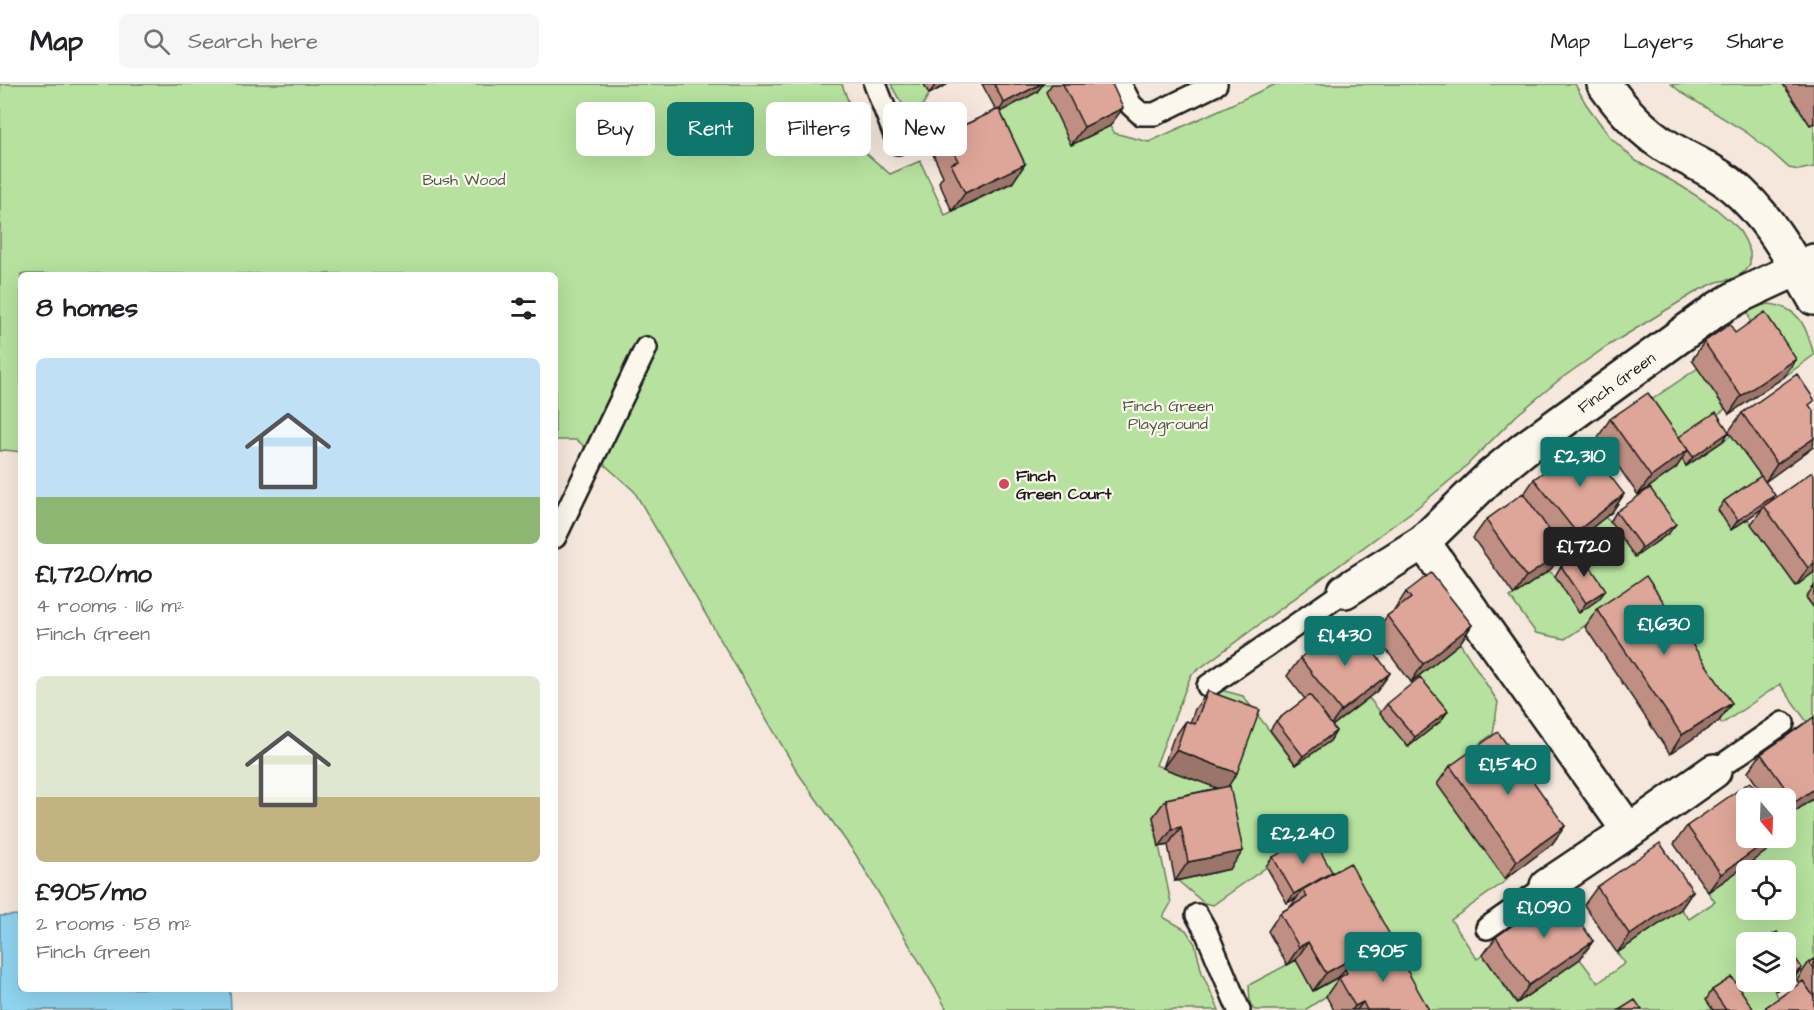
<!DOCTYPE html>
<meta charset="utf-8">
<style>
body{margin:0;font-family:"Architects Daughter",sans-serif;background:#f6f6f6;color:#202124;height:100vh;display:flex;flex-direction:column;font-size:22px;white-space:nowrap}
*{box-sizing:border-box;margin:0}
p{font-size:20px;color:#757577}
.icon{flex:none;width:33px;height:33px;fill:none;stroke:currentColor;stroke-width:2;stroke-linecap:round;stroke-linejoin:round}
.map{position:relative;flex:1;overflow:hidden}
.sheet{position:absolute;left:18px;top:188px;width:540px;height:720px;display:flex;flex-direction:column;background:#fff;border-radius:9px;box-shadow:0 6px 24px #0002}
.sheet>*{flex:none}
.top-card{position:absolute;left:576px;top:18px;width:570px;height:54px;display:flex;gap:12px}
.needle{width:39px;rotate:161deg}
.fabs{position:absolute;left:1736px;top:704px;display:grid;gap:12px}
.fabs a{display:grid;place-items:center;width:60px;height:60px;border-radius:9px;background:#fff;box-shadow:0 6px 24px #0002;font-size:30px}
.price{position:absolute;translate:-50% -51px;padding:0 14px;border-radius:6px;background:#0f766e;color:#fff;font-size:20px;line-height:39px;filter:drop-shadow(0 2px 3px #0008)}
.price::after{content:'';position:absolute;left:50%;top:36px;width:18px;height:14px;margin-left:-9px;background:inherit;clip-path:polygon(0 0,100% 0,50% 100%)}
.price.on{background:#222;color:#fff}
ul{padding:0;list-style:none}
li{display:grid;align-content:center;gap:12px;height:318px;padding:0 18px}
li span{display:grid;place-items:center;height:186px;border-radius:9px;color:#555}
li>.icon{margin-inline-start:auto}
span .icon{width:108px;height:108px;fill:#fffc;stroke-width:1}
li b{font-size:26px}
h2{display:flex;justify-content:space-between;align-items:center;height:72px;padding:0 18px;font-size:26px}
.tag{padding:0 21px;border-radius:9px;background:#fff;box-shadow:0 6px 24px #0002;font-size:21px;line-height:54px}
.tag.on{background:#0f766e;color:#fff}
header{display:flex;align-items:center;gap:36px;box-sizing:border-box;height:84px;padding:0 30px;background:#fff;border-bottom:2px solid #e0e0e0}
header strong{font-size:28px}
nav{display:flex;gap:33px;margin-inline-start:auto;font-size:21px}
.search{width:420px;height:54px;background:#f6f6f6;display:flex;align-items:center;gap:15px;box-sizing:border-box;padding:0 21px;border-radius:9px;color:#757577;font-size:22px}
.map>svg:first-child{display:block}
</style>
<header>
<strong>Map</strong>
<div class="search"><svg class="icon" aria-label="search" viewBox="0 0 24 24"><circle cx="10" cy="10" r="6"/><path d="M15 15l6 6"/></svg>Search here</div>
<nav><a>Map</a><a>Layers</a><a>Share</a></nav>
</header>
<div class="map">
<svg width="1814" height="926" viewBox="0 0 1814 926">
<rect width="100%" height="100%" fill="#f5e7db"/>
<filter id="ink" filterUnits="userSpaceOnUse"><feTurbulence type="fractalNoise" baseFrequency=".0167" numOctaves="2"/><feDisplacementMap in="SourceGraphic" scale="12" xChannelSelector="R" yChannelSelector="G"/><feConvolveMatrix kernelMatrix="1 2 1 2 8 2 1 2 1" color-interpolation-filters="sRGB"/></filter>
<g filter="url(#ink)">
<path fill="#b6e19e" stroke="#697e5d" stroke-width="1.5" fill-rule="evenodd" d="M0,0H842L867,70L890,90L920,77L945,131L1013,99L986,43L998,29L1037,8L1033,0H1063L1110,42L1114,49L1149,58L1276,0H1575L1586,20L1610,53L1636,77L1681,102L1714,123L1738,144L1745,156L1750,168V180L1743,189L1732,195L1717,198L1699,206L1606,263L1559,296L1517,331L1460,388L1418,423L1191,591L1156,681L1163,684L1247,644L1195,625L1221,606L1243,612L1296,681L1328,645L1369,614L1409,663L1413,602L1411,598L1460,559L1498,618L1493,650L1480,659L1485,666L1504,795L1507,796L1451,836L1477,875L1483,871L1516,919L1580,875L1598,899L1625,879L1617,869L1681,825L1689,835L1715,818L1708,808L1763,753H1785V734L1814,714V884L1797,896L1785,878V858H1746V897H1769L1783,921L1775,926H1406L1334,907L1305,926H1254L1250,919L1249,901L1296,876L1313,907L1378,872L1271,780L1213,821L1204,819L1177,796L1230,785L1153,733L1171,819L1163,833L1186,846L1195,860L1202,889L1219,926H947L938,909L856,771L798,689L634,407L577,356H555V190H21V368L5,366L0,367ZM1746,786H1785V825H1746Z
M891,0H924L929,10L920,26C901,24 899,16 891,0Z
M1671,0H1783L1810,41L1814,39V83L1799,86L1789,84L1769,66L1746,48L1682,9Z
M1769,220C1800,223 1807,244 1814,271L1784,293L1752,246L1747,224Z
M1698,284L1725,325L1709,337L1687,382L1732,351L1763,395L1731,445L1748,435L1795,501L1814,488V508L1806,514L1814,524V648L1780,600L1722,640L1633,510L1565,555L1536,549L1510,513L1549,487L1555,492L1580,529L1574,479L1566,464L1605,433L1610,438L1643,413L1641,408L1675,384L1635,327Z"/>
<path fill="#8fd4f0" stroke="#618a9b" stroke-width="1.5" d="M21,831V904L230,905L231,926H0V832Z"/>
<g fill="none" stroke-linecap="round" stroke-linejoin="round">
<defs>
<path id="lane" d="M875,0L898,59
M1120,0L1131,21L1141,30H1155L1216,0
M555,453L646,264
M1208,602L1345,507
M1714,687L1783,639
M1197,831L1205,845L1239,926
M1487,844L1547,802"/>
<path id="street" d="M1604,0C1621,24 1641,46 1666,62C1686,75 1710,84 1729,99C1767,129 1791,173 1814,214
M1423,458L1629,747
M1345,507L1423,458L1492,391L1524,365L1717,225L1741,211L1814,177
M1547,802L1629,747L1714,687"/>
</defs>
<use href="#lane" stroke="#1c1c1c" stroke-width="26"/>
<use href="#street" stroke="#1c1c1c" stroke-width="38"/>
<use href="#lane" stroke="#fbf7ec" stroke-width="21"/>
<use href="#street" stroke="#fbf7ec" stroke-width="33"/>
</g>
<path fill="#bf8f83" stroke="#1c1c1c" stroke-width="1.5" d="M924,0H948L929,10Z
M982,0H1043L1037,8L1000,27L1025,80L1013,98L952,127L939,98L943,92L932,68L945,50L996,26Z
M1052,0H1112L1110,42L1071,61L1046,8Z
M1783,0H1814V39L1810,41Z
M1735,249L1796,275L1784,293L1729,330L1692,276L1704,258Z
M1810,323L1813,363L1765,397L1770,418L1814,488L1796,502L1751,440L1763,424L1731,446L1718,426L1724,417L1761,392L1729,348L1723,357L1686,382L1682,375L1676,384L1638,411L1598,353L1610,335L1679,353L1729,347L1742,329Z
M1564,381L1624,410L1612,428L1563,466L1551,485L1514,511L1473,454L1486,436L1524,410L1534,395Z
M1616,428L1669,449L1635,473L1610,438Z
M1561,482L1599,515L1579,529L1555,492Z
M1814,502V524L1806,513Z
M1406,508L1472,541L1460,559L1411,598L1374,550L1387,532L1394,527Z
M1597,525L1732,619L1719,637L1670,670L1585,543Z
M1330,560L1390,589L1377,607L1332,642L1336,647L1330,657L1296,681L1270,646L1276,637L1305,615L1287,592L1300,574Z
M1208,607L1228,703L1230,785L1175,797L1168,761L1159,763L1153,733L1166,715L1218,704L1163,684L1173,655L1186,637L1190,639L1195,625Z
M1387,620L1441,637L1408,663L1380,629Z
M1761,670L1814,714L1785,734V714H1766L1748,688Z
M1450,682L1565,742L1552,760L1505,795L1437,700Z
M1687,742L1746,753H1779L1771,764L1708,808L1674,760Z
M1273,773L1332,788L1331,790L1429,926H1334L1326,912L1340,892L1313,907L1296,876L1287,881L1268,847L1280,829L1290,823L1297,814L1287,819L1266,782Z
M1597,803L1693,807L1681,825L1617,869L1584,821Z
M1496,853L1593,857L1580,875L1517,919L1483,871Z
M1814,875V926H1764L1766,923L1799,900L1797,896L1809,878Z
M1802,884L1795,893L1776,907L1769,897H1785Z
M1712,906L1754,926H1713L1706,916Z"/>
<path fill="#9b746a" stroke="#1c1c1c" stroke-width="1.5" d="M936,0H948L929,10Z
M1041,0H1043L1037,8L998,29L1004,19Z
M1123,24L1110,42L1071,61L1084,43Z
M1025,80L1013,98L952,127L965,109Z
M1796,275L1784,293L1729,330L1741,312Z
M1729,348L1723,357L1686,382L1693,373Z
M1814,354L1813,363L1765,398L1777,380Z
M1688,366L1676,384L1638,411L1651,393Z
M1624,410L1612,428L1563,466L1576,448Z
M1775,411L1768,421L1764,422L1763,424L1731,446L1738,436Z
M1676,440L1669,449L1635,473L1642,464Z
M1564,467L1551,485L1514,511L1526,493Z
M1814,479V488L1796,502L1808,484Z
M1606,506L1599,515L1579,529L1586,519Z
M1472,541L1460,559L1411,598L1423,580Z
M1390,589L1377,607L1328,645L1341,627Z
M1732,619L1719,637L1670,670L1682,651Z
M1448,627L1441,637L1408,663L1415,653Z
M1336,647L1330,657L1296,681L1303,672Z
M1176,666L1237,689L1225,707L1163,684Z
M1814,705V714L1785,734V732L1795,718Z
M1565,742L1552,760L1505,795L1517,777Z
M1181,743L1168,761L1159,763L1172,745Z
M1773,753H1779L1771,764L1708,808L1721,790Z
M1243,767L1230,785L1175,797L1188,778Z
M1332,788L1325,797L1302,806L1297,814L1287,819L1294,810Z
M1693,807L1681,825L1617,869L1630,851Z
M1391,853L1378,871L1345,885L1340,892L1313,907L1326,889Z
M1593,857L1580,875L1517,919L1529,901Z
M1308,858L1296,876L1287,881L1299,863Z
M1802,884L1795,893L1776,907L1782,898L1785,897V896Z
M1363,918L1357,926H1352L1355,922Z"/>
<path fill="#dea698" stroke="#1c1c1c" stroke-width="1.5" d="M994,0H1041L1004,19Z
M1063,0H1112L1123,24L1084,43Z
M999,25L1025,80L965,109L951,80L958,77L945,50Z
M1765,228L1796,275L1741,312L1704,258L1730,240L1735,249Z
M1797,290L1814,315V317L1809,321L1814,328V354L1777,380L1742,329Z
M1648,309L1688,366L1651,393L1610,335Z
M1716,328L1729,348L1693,373L1679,353Z
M1588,363L1624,410L1576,448L1534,395L1560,376L1564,381Z
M1812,388L1814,391V479L1808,484L1764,422Z
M1761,392L1775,411L1738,436L1724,417Z
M1650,404L1676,440L1642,464L1616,428Z
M1523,409L1564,467L1526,493L1486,436Z
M1581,469L1606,506L1586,519L1561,482Z
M1431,489L1472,541L1423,580L1387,532L1411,514L1406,508Z
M1646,492L1732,619L1682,651L1597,525Z
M1353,542L1390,589L1341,627L1300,574L1325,554L1330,560Z
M1420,593L1448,627L1415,653L1387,620Z
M1208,607L1260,626L1237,689L1176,666L1186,637L1195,640Z
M1310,611L1336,647L1303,672L1276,637Z
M1814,633V705L1795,718L1761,670Z
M1498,648L1565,742L1517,777L1450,682Z
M1750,698L1761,714H1746V753H1773L1721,790L1687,742Z
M1230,702L1243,767L1188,778L1181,743L1172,745L1166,715Z
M1312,752L1332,788L1294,810L1273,773Z
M1660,759L1693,807L1630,851L1597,803Z
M1350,779L1391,853L1326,889L1308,858L1299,863L1280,829L1307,813L1302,806Z
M1559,808L1593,857L1529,901L1496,853Z
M1777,848L1784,858H1762Z
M1392,859L1429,926H1367L1363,918L1355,922L1339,894L1347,889L1345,885Z
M1785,859L1802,884L1785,896Z
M1814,875V885L1809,878Z
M1732,893L1754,926H1726L1712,906Z
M1803,897L1814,913V926H1767L1766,923Z
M1635,916L1642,926H1619Z"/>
</g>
<circle fill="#d1495b" stroke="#fbf7ec" stroke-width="2" cx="1004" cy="400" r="6"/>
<g text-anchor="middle" stroke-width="4.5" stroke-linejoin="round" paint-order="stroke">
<g font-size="16" fill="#4a5743" stroke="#fbf7ec">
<text x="464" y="101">Bush Wood</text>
<text x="1168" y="327">Finch Green<tspan x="1168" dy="18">Playground</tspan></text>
</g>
<g font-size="16" fill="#1c1c1c" stroke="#fbf7ec">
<text transform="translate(1616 298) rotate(-36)" y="6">Finch Green</text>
</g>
<g font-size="16" font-weight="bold" fill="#1c1c1c" stroke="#fbf7ec" text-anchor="start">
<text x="1016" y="397">Finch<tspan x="1016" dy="18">Green Court</tspan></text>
</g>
</g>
</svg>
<div class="fabs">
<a><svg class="needle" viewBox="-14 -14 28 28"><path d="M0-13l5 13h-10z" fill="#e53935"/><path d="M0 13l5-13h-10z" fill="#757577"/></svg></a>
<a><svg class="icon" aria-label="locate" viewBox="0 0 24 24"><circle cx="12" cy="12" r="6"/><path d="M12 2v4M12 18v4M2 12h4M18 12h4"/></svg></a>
<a><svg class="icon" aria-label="layers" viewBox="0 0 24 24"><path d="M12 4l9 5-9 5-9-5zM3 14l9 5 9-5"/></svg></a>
</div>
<b class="price" style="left:1580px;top:404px">£2,310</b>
<b class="price on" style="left:1584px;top:494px">£1,720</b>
<b class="price" style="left:1664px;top:572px">£1,630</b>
<b class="price" style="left:1345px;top:583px">£1,430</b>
<b class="price" style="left:1508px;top:712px">£1,540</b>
<b class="price" style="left:1303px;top:781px">£2,240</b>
<b class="price" style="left:1544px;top:855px">£1,090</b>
<b class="price" style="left:1383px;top:899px">£905</b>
<div class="top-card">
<a class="tag">Buy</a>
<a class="tag on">Rent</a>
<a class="tag">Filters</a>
<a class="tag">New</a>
</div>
<section class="sheet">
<h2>8 homes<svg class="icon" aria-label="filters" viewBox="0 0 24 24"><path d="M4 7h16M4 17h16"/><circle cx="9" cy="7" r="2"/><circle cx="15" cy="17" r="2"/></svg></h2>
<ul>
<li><span style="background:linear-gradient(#bfe0f5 75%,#8fb573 0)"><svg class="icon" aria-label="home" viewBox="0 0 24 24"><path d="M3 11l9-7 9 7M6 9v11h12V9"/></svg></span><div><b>£1,720/mo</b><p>4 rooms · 116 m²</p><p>Finch Green</p></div></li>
<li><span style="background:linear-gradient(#dfe7d0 65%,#c2b280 0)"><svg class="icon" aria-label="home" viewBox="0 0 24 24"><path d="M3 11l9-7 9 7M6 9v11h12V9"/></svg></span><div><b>£905/mo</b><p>2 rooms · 58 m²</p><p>Finch Green</p></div></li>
</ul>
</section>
</div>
